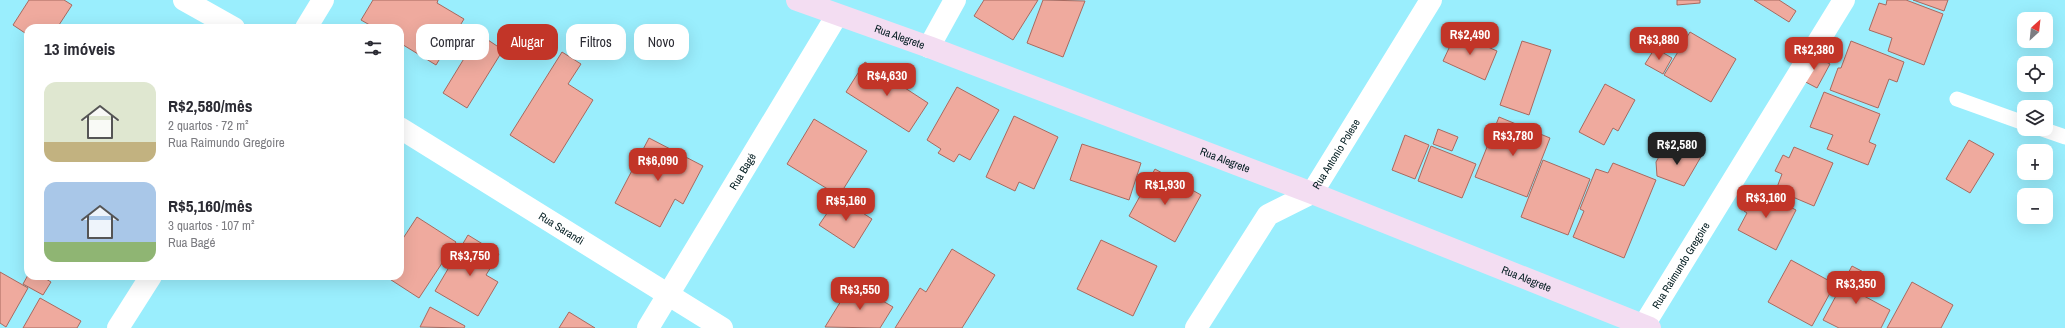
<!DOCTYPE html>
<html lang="pt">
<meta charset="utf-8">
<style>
body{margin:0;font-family:"Archivo Narrow",sans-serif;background:#f7f7f7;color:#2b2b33;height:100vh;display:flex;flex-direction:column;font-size:15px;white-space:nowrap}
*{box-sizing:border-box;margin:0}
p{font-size:13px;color:#7c7c81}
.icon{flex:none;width:22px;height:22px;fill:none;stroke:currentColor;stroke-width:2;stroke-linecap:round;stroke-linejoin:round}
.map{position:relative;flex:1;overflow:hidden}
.drawer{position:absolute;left:24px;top:24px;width:380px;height:256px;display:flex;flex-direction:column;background:#fff;border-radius:12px;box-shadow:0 4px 16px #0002}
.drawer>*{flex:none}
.banner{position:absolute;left:416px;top:24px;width:380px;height:36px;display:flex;gap:8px}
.needle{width:26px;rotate:27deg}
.tools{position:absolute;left:2017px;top:12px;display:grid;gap:8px}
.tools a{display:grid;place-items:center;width:36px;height:36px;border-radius:8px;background:#fff;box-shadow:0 4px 16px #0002;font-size:20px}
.price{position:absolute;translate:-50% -34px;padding:0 9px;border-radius:8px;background:#c23528;color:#fff;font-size:13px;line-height:26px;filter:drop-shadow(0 1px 2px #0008)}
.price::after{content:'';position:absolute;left:50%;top:24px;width:12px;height:9px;margin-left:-6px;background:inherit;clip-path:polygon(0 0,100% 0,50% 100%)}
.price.on{background:#222;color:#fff}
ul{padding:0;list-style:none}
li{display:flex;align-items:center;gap:12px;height:100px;padding:0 20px}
li span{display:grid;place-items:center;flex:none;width:112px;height:80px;border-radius:12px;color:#555}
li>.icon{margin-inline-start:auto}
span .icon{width:48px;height:48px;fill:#fffc;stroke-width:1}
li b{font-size:17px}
h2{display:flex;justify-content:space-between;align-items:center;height:48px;padding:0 20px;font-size:17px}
.chip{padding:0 14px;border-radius:12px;background:#fff;box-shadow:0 4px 16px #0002;font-size:14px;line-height:36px}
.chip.on{background:#c23528;color:#fff}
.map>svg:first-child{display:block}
</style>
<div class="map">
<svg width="2065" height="328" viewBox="0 0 2065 328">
<rect width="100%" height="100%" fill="#9aeefd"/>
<path fill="#efaa9e" stroke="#a8695f" d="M29,0H64L72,5L57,28H28V35L13,25Z
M373,0H438L437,3L464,19L436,65L400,43V28H375L361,20Z
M984,0H1038L1013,40L974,16Z
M1043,0L1085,1L1063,57L1027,43Z
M1677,0H1700V3L1677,5Z
M1754,0H1779L1796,11L1789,22Z
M1887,0H1906L1943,14L1924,65L1888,51L1892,38L1869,30L1879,3L1886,5Z
M1913,0H1948L1944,11Z
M1690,32L1736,59L1711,102L1664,75Z
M1456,33L1497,51L1485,80L1443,61Z
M479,34L503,50L467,108L443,93Z
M1522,41L1551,50L1529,115L1500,105Z
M1851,41L1904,62L1897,82L1889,79L1878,108L1830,90L1838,68H1841Z
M1655,48L1672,58L1663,74L1645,64Z
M562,52L581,64L568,84L593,100L554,163L510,135Z
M1811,54L1830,64L1817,88L1798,78Z
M865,62L928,103L909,132L846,92Z
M1605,84L1635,100L1618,131L1613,128L1604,145L1579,132Z
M957,87L999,110L970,160L959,154L954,162L938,153L941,149L927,140Z
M1824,92L1880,114L1869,142L1876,145L1868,165L1827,149L1833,135L1810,127Z
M1014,116L1058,137L1034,189L1019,182L1015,191L986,177Z
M1499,117L1550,138L1527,197L1475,177Z
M814,119L867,151L839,196L787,164Z
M1438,129L1458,137L1452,151L1433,144Z
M1405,135L1429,145L1415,179L1392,170Z
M649,138L703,166L683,204L675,199L660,227L615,203Z
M1969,140L1994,154L1970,193L1946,179Z
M1082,144L1141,163L1129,200L1070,180Z
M1431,146L1476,164L1462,198L1418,181Z
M1794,147L1833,163L1814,206L1776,190L1782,174L1775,171L1783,155L1789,158Z
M1685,149L1702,155L1684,186L1657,176L1656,162L1660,155L1667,151L1682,157Z
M1543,160L1590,179L1568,235L1521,217Z
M1613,163L1656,180L1624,258L1573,237L1584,211L1580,209L1596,169L1608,173Z
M1155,169L1201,195L1175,242L1129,216Z
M1756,189L1796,210L1776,250L1738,230L1747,213L1744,211Z
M838,197L872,219L854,248L819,225Z
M417,217L456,242L419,298L385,276H400V243Z
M468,235L499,254L486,275L498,282L478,316L435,291Z
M1101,240L1157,266L1133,316L1077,289Z
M952,249L995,275L962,328H895L920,288L926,292Z
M1791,260L1835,284L1812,326L1768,302Z
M1852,266L1873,277L1864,296L1890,310L1881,328H1839L1823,320Z
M0,272L28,288L6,327L0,323Z
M28,275L41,276L51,282L43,295L23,284Z
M1912,282L1953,305L1941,328H1887Z
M852,283L893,307L880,328L825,327Z
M40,298L81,321L77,328H23Z
M430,307L465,326L464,328L420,327Z
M569,312L595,328H559Z"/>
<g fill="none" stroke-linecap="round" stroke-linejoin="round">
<path stroke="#fff" stroke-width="15" d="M1957,99L2024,123
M2042,129L2065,137"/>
<g stroke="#fff" stroke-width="22">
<path d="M184,0L234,28"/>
<path d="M306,28L323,0"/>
<path d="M929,47L955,0"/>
<path id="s1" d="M400,128L722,328"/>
<path id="s2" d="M1644,325L1844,0"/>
<path d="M118,328L151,276"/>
<path id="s3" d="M648,328L837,15"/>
<path id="s4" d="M1196,328L1268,215L1312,193L1431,0"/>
</g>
<path stroke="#f3ddf2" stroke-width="22" id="s5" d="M797,0L929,47L1312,193L1650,328"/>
</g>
<g text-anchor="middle" stroke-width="3.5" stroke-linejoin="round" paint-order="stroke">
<g font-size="11" fill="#011b1f" stroke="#fff">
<text dy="4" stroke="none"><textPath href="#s5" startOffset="109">Rua Alegrete</textPath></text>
<text dy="4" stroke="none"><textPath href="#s4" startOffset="229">Rua Antonio Polese</textPath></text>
<text dy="4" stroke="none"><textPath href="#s5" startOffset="457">Rua Alegrete</textPath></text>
<text dy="4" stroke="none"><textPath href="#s3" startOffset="183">Rua Bagé</textPath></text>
<text dy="4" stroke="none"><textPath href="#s1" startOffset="190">Rua Sarandi</textPath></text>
<text dy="4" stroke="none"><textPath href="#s2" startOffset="70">Rua Raimundo Gregoire</textPath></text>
<text dy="4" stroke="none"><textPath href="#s5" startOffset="781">Rua Alegrete</textPath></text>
</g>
</g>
</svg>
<div class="tools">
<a><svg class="needle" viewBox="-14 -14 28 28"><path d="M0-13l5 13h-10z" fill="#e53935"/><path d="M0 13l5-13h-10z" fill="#7c7c81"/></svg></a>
<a><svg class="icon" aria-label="locate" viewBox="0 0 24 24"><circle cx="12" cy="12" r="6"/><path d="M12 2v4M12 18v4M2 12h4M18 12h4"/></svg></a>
<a><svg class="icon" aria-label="layers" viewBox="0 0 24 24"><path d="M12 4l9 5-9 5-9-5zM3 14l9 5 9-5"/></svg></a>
<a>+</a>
<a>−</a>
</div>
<b class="price" style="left:1470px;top:56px">R$2,490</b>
<b class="price" style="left:1659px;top:61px">R$3,880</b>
<b class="price" style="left:1814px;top:71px">R$2,380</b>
<b class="price" style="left:887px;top:97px">R$4,630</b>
<b class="price" style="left:1513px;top:157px">R$3,780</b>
<b class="price on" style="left:1677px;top:166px">R$2,580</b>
<b class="price" style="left:658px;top:182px">R$6,090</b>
<b class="price" style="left:1165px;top:206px">R$1,930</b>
<b class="price" style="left:1766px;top:219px">R$3,160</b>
<b class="price" style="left:846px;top:222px">R$5,160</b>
<b class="price" style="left:470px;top:277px">R$3,750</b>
<b class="price" style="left:1856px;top:305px">R$3,350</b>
<b class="price" style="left:860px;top:311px">R$3,550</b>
<div class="banner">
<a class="chip">Comprar</a>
<a class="chip on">Alugar</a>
<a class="chip">Filtros</a>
<a class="chip">Novo</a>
</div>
<section class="drawer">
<h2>13 imóveis<svg class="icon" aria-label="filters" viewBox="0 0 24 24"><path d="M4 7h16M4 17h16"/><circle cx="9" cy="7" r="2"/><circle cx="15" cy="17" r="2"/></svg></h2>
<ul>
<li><span style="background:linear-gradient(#dfe7d0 75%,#c2b280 0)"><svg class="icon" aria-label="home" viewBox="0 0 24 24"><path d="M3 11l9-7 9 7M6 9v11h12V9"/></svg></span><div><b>R$2,580/mês</b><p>2 quartos · 72 m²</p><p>Rua Raimundo Gregoire</p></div></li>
<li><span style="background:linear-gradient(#a9c7e8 75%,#8fb573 0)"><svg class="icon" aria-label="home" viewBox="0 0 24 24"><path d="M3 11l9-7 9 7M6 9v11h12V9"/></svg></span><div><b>R$5,160/mês</b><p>3 quartos · 107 m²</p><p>Rua Bagé</p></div></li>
</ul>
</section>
</div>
